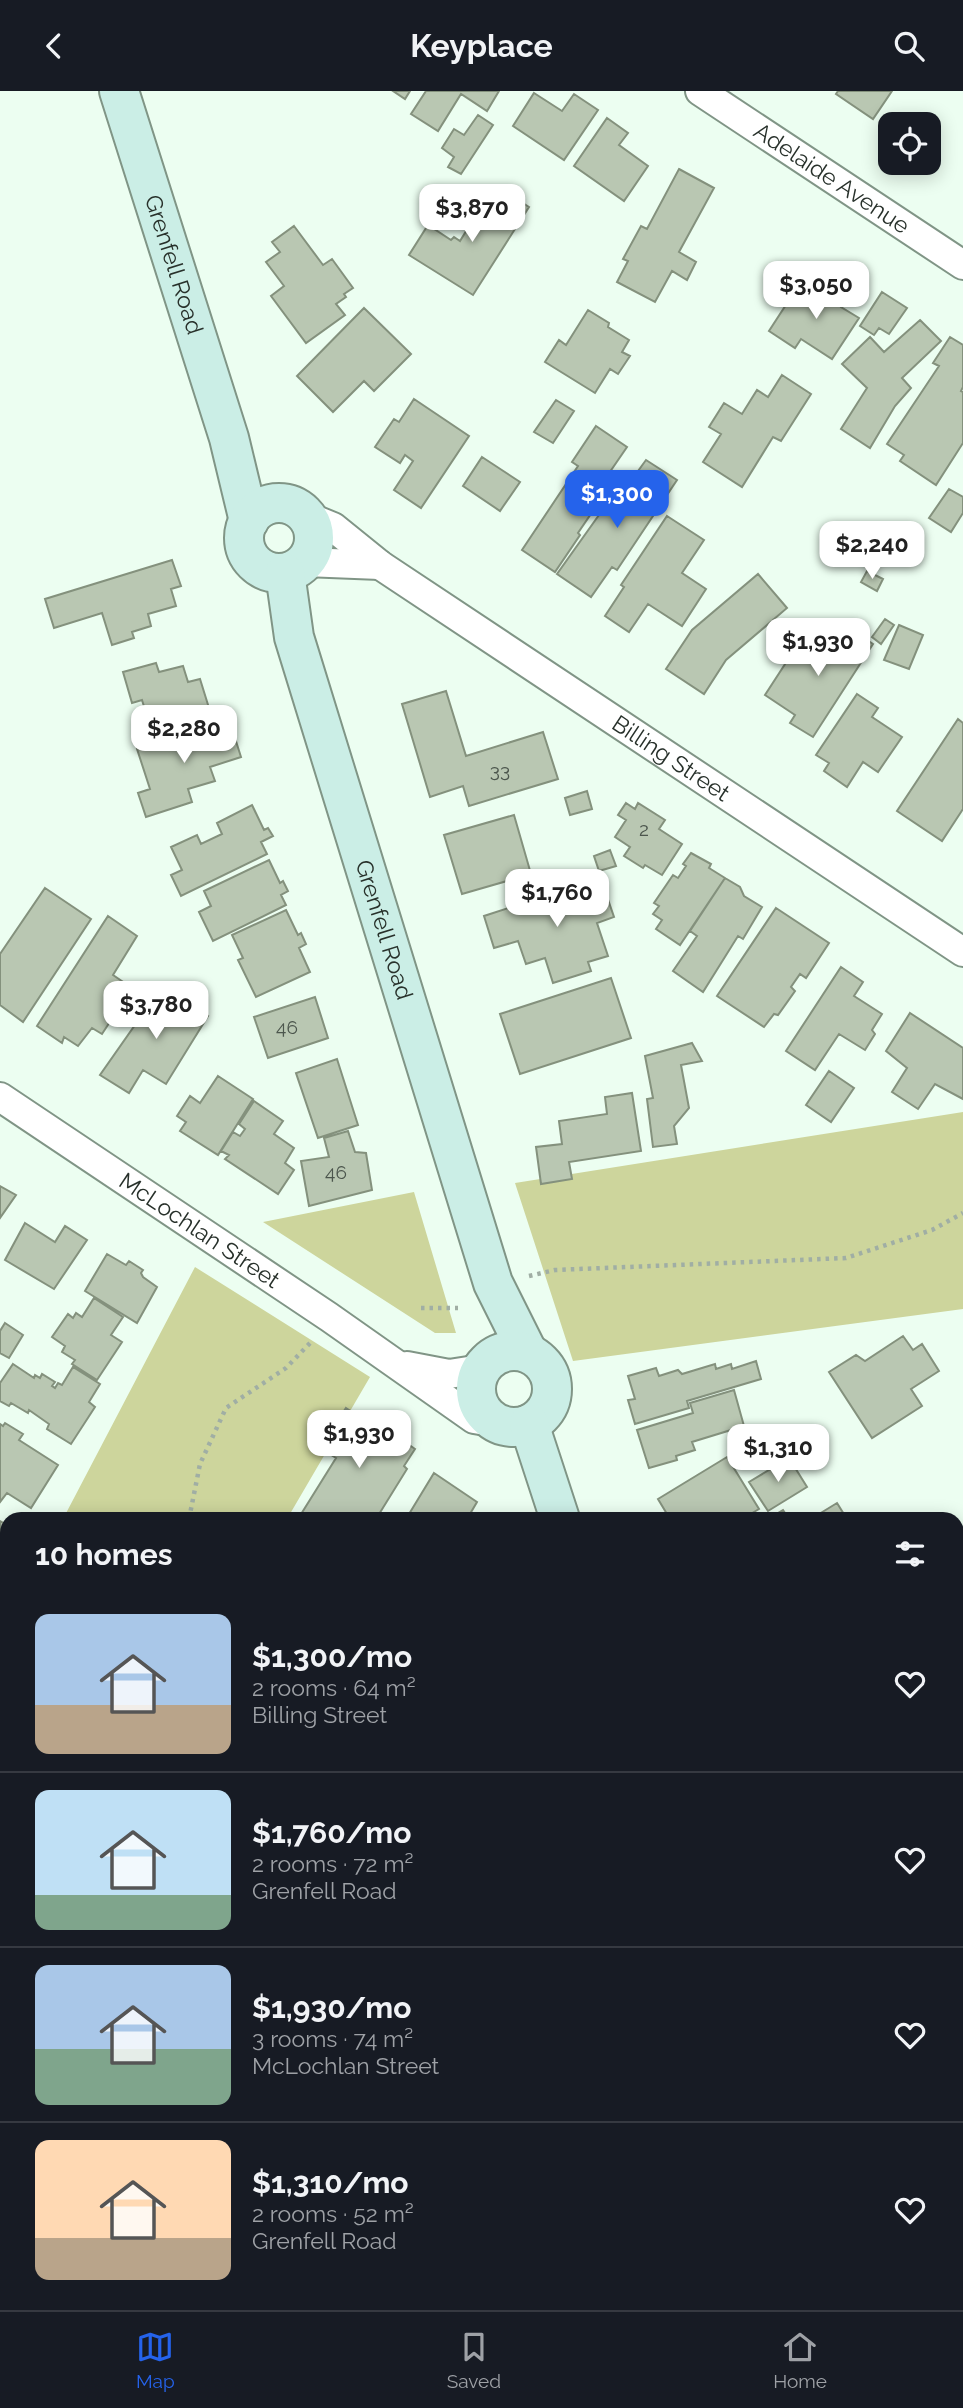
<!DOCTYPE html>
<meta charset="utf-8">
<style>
body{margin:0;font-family:Raleway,sans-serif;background:#20242c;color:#f1f3f6;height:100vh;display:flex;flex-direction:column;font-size:26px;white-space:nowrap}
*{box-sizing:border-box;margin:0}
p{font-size:23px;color:#9ea1a6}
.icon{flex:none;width:38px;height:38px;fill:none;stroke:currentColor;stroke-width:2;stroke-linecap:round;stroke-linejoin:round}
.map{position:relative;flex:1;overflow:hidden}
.drawer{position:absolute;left:0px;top:1421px;width:964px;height:798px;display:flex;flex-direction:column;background:#171b24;border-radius:21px 21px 0 0;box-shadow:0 4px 18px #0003}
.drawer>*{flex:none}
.controls{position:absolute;left:878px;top:21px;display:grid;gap:14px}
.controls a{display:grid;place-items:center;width:63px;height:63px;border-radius:14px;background:#171b24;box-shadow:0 4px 18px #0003;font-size:35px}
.price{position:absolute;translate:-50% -60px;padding:0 16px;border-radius:14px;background:#fff;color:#222;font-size:23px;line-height:46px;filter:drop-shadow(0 2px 4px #0008)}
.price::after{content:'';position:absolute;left:50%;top:42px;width:21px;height:16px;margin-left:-10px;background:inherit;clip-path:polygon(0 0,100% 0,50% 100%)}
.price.on{background:#2563eb;color:#fff}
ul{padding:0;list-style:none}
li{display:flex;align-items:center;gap:21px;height:175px;padding:0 35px}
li+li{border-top:2px solid #363941}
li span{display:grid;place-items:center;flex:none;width:196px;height:140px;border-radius:14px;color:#555}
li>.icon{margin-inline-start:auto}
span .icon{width:84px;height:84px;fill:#fffc;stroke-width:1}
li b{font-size:30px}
h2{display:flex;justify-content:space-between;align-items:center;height:84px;padding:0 35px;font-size:30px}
header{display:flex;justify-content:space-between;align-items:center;height:91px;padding:0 35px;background:#171b24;font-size:32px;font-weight:700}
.tab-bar{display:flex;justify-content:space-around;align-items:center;height:98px;border-top:2px solid #363941;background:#171b24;font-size:19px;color:#9ea1a6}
.tab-bar a{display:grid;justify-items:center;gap:4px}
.tab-bar .on{color:#2563eb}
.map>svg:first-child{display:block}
</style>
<header><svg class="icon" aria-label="back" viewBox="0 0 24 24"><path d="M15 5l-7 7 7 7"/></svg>Keyplace<svg class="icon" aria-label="search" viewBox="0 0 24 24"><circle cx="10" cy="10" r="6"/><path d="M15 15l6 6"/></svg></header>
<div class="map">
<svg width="963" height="2219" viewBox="0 0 963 2219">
<rect width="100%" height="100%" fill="#ecfef1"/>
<path fill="#cdd59c" d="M963,1021V1218L573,1270L515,1092Z
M414,1101L456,1242H435L263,1131Z
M195,1176L370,1286L287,1428H63Z
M7,1557V2021L0,2036V1575Z"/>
<path fill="#b9c7b2" stroke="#84917d" stroke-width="2" d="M393,0H410L405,8Z
M426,0H499L487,20L461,3L438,40L411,23Z
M838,0H892L873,28L836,3Z
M534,2L562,20L574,3L598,19L564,69L513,35Z
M478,24L493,34L461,83L448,76L454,66L442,57L454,38L464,44Z
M607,27L628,42L619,54L648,75L624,110L574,75Z
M679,78L714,97L679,161L696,171L687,189L672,180L655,211L617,191L628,170L623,168L641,135L647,138Z
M502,99L529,116L473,204L409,164L428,134L451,149L454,146L460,150L471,132L475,134Z
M294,135L323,174L332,168L353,197L344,203L346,206L336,213L345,224L306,252L271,205L284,195L266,171L280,161L272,151Z
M821,191L845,206L841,216L859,227L832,268L801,248L795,257L769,240L795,200L809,210Z
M882,201L907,217L889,243L879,237L874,244L860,235Z
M364,217L411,263L374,300L364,290L333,321L297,285Z
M588,219L609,232L608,236L629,249L622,261L630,265L618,283L610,278L595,302L545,271L559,249L566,254Z
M920,229L941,250L902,287L911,297L895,315L870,357L841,338L867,297L842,273L870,246L884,261Z
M950,246L963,254V296L961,300L963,301V352L936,394L900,370L904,364L887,353L939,275L933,272Z
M782,284L811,303L781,350L773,346L742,396L703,371L721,343L709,336L724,312L742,323L757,299L768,306Z
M414,308L469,345L421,417L394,399L413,370L405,364L400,372L375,356L394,328L399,331Z
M556,309L574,320L553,352L534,341Z
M596,335L627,356L603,391L606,393L593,411L597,414L578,442L580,444L555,481L522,459L578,375L572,371Z
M482,366L520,391L500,420L463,395Z
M646,369L677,389L617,479L612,476L591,506L557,483L604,417L609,420Z
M949,398L963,406V422L951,441L929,427Z
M667,425L704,449L682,482L706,498L682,535L648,513L629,541L605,525L624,496L621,494Z
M172,469L181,495L171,498L176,515L148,523L151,535L132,541L134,547L112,554L102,522L54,537L45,508Z
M867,480L883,488L877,500L861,491Z
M758,483L787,517L726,569L704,603L666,578L692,539Z
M885,528L894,534L881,553L872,546Z
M843,533L873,553L813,646L790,632L795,624L765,604L804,544L827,559Z
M899,534L923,544L909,578L884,569Z
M156,572L159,581L183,575L188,591L200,588L209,617L150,635L142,609L132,612L123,581Z
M446,600L466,665L543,641L558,688L469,715L463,695L430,706L402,613Z
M857,603L878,617L872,626L902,646L878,681L863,671L847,696L824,680L829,672L816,664Z
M229,628L241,666L210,676L215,690L188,698L192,711L146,726L138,702L150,698L137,658Z
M958,628L963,632V718L942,750L897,720Z
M587,700L592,718L570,724L565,707Z
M626,712L635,718L638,712L665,729L659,738L682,753L662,784L645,774L643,777L624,765L630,756L615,746L626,729L618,724Z
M252,714L264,739L268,737L273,745L261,751L267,763L181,805L171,784L182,779L171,756L197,744L201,753L222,743L217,732Z
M514,724L531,783L462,803L444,744Z
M610,759L616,775L599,780L594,765Z
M691,762L711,773L709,777L725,787L680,854L656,838L662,829L653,823L659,815L654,812L673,784L678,787L686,775L683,773Z
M269,769L280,792L283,790L288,800L281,804L286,814L213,850L199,821L211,815L204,800Z
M725,787L740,796L744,805L762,816L743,848L738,845L703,901L673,880L697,845L690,840Z
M602,791L614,826L597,832L608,865L588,871L591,880L553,892L545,867L526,873L518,850L494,857L484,825L582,793L584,796Z
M45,797L91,828L23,931L0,914V863Z
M776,817L829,852L806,887L800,883L791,896L795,900L778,924L774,923L764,936L717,905Z
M286,819L298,844L301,842L306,853L299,857L310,881L256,906L238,869L243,867L232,844Z
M108,825L137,845L113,884L132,897L102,943L92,937L78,955L64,946L62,952L37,935Z
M841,876L863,891L854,905L882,923L872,939L875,943L865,959L839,943L815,979L786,960Z
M611,887L631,947L520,983L500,923Z
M163,894L208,925L166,993L143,979L129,1002L100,984Z
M315,906L328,947L268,967L254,926Z
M910,922L963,957V1008L935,993L918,1018L892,1001L907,977L886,960Z
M692,952L702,970L681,974L689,1017L674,1035L677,1053L653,1056L647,1008L653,1007L645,965Z
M337,968L358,1034L318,1047L296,982Z
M829,980L854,997L831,1031L806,1014Z
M218,985L253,1008L218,1064L180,1040L186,1031L177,1025L190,1005L200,1012Z
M632,1002L641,1060L569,1071L572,1088L541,1093L536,1056L562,1053L559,1030L607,1023L605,1006Z
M254,1010L283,1030L274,1043L294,1057L285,1072L294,1079L278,1103L225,1068L229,1064L221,1060L233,1041L240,1045L245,1038L239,1033Z
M348,1040L355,1061L366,1062L372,1099L309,1115L301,1070L329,1066L324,1047Z
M0,1095L16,1104L0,1127Z
M25,1132L55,1151L65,1135L87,1149L54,1198L5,1169Z
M107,1163L126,1174L129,1170L143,1179L141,1182L143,1186L157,1196L137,1232L85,1200Z
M94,1207L123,1226L111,1244L122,1251L97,1289L72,1273L75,1269L62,1261L65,1255L52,1246L68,1223L73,1227L76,1222L82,1226Z
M5,1232L23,1244L9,1267L0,1262V1240Z
M903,1245L913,1259L922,1253L939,1280L911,1298L922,1315L872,1347L829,1281L856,1264L865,1270Z
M756,1270L761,1288L687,1310L689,1317L635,1333L628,1309L635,1308L628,1285L656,1277L659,1285L678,1279L682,1283L715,1273L716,1278L731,1273L732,1278Z
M13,1273L34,1287L35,1284L40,1287L42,1283L55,1291L52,1295L55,1297L58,1292L62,1294L73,1276L100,1293L89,1311L95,1316L71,1353L47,1338L49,1333L29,1319L28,1322L11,1312L9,1315L0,1310V1292Z
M734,1299L744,1335L692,1351L695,1359L676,1365L677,1369L649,1377L637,1339L693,1322L690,1312Z
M346,1317L366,1330L368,1325L415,1358L404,1375L407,1378L376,1428H298L336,1367L320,1357Z
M5,1332L23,1343L19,1349L58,1374L31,1417L7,1402L0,1411V1333L3,1335Z
M727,1366L759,1418L742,1428H670L658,1408Z
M789,1367L807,1396L768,1420L749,1391Z
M434,1382L477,1411L467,1428H406Z
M837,1412L847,1428H811Z
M783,1419L789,1428H768Z
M0,1430L7,1434V1505L0,1501Z
M957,1632L963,1636V1641L957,1650Z
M963,1684V1713L957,1722V1692Z
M957,1897L963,1901V1906L957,1916Z
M963,1984V2033L957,2029V1993Z
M6,2061L7,2118H3L0,2122V2070Z
M166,2212H170L181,2219H161Z
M183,2212H234L245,2219H188L190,2216Z
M733,2212H742L746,2219H721Z
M771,2212H825L823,2214L830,2219H782Z"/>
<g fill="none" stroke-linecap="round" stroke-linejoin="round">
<defs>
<g id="street">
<path id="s1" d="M700,0L963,174"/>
<path id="s2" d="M306,425L333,436L380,474L963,861"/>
<path d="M305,471L380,474"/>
<path id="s3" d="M0,1006L329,1226L474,1328L498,1332"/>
<path d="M407,1275L449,1283L481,1278"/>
<path d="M957,1811L963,1815"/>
<path d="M957,2175L963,2166"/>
<path d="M929,2219L933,2212"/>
</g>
<g id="secondary">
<path id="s4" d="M119,0L229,347L249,430"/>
<circle cx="279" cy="447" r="35"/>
<path id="s5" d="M285,482L294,546L493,1192L528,1262"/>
<circle cx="514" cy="1298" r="38"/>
<path d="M529,1333L560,1428"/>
<path d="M357,2219L361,2212"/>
</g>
</defs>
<use href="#street" stroke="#809586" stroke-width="32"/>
<use href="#secondary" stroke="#809586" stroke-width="42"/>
<path stroke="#a0aea4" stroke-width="4.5" stroke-dasharray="3.5 5" stroke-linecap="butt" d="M529,1185L555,1179L846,1167L932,1139L963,1122
M421,1217H458
M189,1428L200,1373L226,1317L286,1277L311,1251
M0,1854L7,1831"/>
<use href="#street" stroke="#fff" stroke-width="28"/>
<use href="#secondary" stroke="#cbeee6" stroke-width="38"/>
</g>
<g text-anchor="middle" stroke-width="7" stroke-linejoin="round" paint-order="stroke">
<g font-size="19" fill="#4c564d">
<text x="500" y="686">33</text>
<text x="644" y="745">2</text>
<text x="287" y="943">46</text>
<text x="336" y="1088">46</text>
</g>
<g font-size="23" fill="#28312b" stroke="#ecfef1">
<text dy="8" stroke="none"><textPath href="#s1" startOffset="158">Adelaide Avenue</textPath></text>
<text dy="8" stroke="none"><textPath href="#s4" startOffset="182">Grenfell Road</textPath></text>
<text dy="8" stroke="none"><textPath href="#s2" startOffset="439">Billing Street</textPath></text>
<text dy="8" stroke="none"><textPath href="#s5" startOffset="371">Grenfell Road</textPath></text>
<text dy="8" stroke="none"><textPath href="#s3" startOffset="240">McLochlan Street</textPath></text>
</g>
</g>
</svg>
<div class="controls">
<a><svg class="icon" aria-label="locate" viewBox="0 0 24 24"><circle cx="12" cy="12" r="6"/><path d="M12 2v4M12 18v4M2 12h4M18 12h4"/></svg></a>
</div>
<b class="price" style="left:472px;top:153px">$3,870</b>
<b class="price" style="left:816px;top:230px">$3,050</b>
<b class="price on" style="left:617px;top:439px">$1,300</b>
<b class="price" style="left:872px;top:490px">$2,240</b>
<b class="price" style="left:818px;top:587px">$1,930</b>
<b class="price" style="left:184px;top:674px">$2,280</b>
<b class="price" style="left:557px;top:838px">$1,760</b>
<b class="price" style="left:156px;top:950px">$3,780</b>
<b class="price" style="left:359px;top:1379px">$1,930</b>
<b class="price" style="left:778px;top:1393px">$1,310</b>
<section class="drawer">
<h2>10 homes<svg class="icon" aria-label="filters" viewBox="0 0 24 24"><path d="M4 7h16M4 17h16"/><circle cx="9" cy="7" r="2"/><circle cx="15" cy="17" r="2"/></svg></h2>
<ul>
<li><span style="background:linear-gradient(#a9c7e8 65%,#b9a48a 0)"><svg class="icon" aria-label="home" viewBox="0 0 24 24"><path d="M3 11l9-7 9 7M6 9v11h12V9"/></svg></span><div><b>$1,300/mo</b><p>2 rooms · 64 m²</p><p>Billing Street</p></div><svg class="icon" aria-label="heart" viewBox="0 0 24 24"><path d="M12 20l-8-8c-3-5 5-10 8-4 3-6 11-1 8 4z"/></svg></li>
<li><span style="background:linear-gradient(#bfe0f5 75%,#7fa58c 0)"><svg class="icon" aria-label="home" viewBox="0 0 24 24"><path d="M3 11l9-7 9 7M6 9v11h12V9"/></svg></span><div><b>$1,760/mo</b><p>2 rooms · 72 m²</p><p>Grenfell Road</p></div><svg class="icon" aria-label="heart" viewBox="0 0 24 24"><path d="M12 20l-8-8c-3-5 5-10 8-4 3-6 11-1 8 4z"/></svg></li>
<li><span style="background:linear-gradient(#a9c7e8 60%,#7fa58c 0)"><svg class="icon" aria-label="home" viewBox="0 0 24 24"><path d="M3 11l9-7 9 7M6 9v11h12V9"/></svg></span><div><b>$1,930/mo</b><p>3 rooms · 74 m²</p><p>McLochlan Street</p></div><svg class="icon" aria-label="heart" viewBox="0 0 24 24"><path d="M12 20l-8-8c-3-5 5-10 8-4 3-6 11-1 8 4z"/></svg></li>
<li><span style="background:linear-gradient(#ffd9b3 70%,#b9a48a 0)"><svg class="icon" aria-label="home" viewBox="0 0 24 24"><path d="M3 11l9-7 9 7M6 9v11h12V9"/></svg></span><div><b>$1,310/mo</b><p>2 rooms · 52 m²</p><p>Grenfell Road</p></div><svg class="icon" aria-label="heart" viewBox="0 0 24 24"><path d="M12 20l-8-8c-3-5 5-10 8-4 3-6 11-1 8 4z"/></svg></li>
</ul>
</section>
</div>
<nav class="tab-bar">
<a class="on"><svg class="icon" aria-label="map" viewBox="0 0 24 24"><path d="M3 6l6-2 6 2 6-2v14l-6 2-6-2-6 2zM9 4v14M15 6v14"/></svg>Map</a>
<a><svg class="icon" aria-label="saved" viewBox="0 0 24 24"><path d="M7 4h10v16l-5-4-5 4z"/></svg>Saved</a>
<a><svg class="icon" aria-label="home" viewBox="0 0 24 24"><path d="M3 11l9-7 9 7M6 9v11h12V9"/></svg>Home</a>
</nav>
